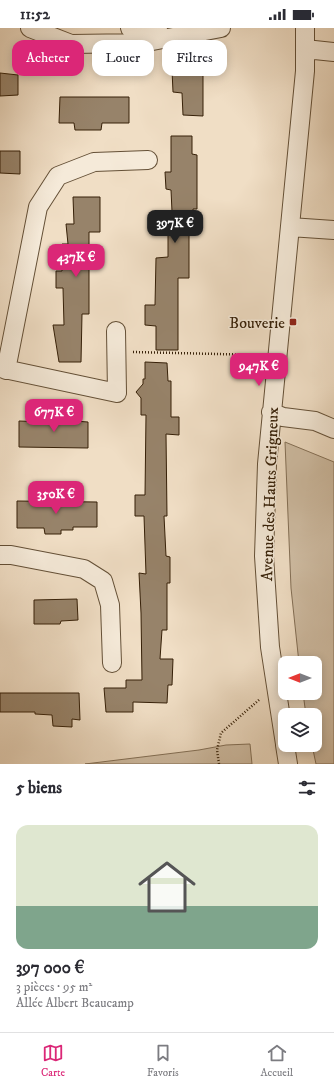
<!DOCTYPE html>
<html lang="fr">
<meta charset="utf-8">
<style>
body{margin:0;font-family:"IM FELL DW Pica",serif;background:#f2f2f3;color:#2b2b33;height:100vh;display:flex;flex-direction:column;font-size:15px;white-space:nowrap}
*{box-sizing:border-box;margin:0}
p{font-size:13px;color:#7c7c81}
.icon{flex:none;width:22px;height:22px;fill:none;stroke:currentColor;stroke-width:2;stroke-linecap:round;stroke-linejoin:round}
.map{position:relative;height:736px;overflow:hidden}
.side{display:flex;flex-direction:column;background:#fff;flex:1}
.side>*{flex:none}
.banner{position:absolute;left:12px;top:12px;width:310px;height:36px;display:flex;gap:8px}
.needle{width:26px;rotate:270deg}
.buttons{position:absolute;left:278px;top:628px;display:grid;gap:8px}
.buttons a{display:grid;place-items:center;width:44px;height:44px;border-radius:8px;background:#fff;box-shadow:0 2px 10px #0003;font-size:20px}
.price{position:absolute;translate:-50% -34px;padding:0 9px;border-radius:8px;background:#db2777;color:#fff;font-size:13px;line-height:26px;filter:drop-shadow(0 1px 2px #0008)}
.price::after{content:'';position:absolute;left:50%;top:24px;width:12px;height:9px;margin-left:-6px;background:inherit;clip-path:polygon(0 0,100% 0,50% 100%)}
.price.active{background:#222;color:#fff}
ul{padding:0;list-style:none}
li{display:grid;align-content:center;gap:8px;height:212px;padding:0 16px}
li span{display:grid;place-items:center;height:124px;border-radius:12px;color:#555}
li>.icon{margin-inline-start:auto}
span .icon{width:72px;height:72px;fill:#fffc;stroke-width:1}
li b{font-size:17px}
h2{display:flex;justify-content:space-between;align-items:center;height:48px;padding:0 16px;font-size:17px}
.pill{padding:0 14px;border-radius:12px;background:#fff;box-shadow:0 2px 10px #0003;font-size:14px;line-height:36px}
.pill.active{background:#db2777;color:#fff}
.status{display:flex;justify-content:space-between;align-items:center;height:28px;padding:0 20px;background:#fff;direction:ltr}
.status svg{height:11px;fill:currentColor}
.dock{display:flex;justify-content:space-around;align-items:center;height:56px;border-top:1px solid #e1e1e2;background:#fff;font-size:11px;color:#7c7c81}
.dock a{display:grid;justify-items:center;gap:2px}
.dock .active{color:#db2777}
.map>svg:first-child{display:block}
</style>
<div class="status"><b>11:52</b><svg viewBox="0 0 49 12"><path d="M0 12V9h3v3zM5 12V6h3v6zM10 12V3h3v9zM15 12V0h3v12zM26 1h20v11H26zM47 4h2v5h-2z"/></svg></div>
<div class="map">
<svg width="334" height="736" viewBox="0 0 334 736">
<rect width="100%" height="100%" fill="#f0dec5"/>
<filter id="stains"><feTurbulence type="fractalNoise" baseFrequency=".005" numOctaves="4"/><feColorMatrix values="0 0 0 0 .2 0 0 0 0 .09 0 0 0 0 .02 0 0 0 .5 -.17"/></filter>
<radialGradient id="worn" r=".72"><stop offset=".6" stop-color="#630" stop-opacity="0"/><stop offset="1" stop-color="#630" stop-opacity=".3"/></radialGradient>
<path fill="#d0bea5" stroke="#836f56" d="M285,414L334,434V736H316L312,717H315V687H306L303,665H315V635H299L291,560Z
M250,716L252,736H85L199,722L226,717Z"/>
<path fill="#97836a" stroke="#362008" d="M172,42H203V88L183,87L182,65L173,64Z
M0,45L18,47V67L0,68Z
M60,69H129V95H102L101,102H75L74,95H59Z
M171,108H192V126L197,127V181H193V199H189V250H178V322H156V298L145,297V277H155L156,230L168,229V205H173L171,162L166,161L165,144H171Z
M0,123H20V146L0,145Z
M73,169H100V204H89V286H82L81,334H59L53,297H64L63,260H56V243H62V216H68L66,196H74Z
M145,334L167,335L168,353H171V389H179V407L166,406L167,488H164L166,528L170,529V555H167V602H162L160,631H173L172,657H168L167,675L133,674V684H106L104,660H126V652H142L141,585L139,545L146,546L144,488H135V467H145L146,387H141V370L136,364L143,356V351H145Z
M45,386H61V392L88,394V420L19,419V393L45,394Z
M17,473L97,474V499H73V502H61V506H45L44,500H17Z
M77,571L78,592L61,593L60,596H34V572Z
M0,665H79L80,692L72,691V699L53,698L52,687L35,686V684H0Z"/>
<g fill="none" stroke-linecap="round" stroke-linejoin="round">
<defs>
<path id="minor" d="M30,0L71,16L142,15L221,0
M130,0L134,3L158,2
M305,21L334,24
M290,199L334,202
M0,340L117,365L116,303
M6,342L38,179L58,148L94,134L148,132
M271,384L283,389L315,393L334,401
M0,527H11L84,541L103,553L110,577L112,635
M285,716L270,619L264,528L267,436L305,43V0
M285,717L288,736"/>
</defs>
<use href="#minor" stroke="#645037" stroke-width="20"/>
<path stroke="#362008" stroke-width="2.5" stroke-dasharray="1 2" stroke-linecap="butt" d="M133,324L260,327
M219,736L217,722L221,705L260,671"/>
<use href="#minor" stroke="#f5ead9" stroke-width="18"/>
</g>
<rect fill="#8f2418" stroke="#f5ead9" stroke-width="1.5" x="289" y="290" width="8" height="8" rx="2"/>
<g text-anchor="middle" stroke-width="3" stroke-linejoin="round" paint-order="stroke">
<g font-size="16" fill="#362008" stroke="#f5ead9" text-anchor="end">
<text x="285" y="300">Bouverie</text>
</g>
<g font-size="16" fill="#362008" stroke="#f5ead9">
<text transform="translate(269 466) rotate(-88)" y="6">Avenue des Hauts Grigneux</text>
</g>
</g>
<rect width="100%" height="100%" filter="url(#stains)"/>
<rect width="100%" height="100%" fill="url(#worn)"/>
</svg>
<div class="buttons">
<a><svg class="needle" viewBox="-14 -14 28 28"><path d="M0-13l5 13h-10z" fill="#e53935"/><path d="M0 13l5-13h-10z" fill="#7c7c81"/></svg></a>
<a><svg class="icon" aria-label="layers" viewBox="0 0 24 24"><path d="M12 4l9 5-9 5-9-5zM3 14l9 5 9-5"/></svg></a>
</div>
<b class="price active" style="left:175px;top:216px">397K €</b>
<b class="price" style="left:76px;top:250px">437K €</b>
<b class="price" style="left:259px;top:359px">947K €</b>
<b class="price" style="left:54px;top:405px">677K €</b>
<b class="price" style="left:56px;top:487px">350K €</b>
<div class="banner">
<a class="pill active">Acheter</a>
<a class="pill">Louer</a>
<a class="pill">Filtres</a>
</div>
</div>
<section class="side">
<h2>5 biens<svg class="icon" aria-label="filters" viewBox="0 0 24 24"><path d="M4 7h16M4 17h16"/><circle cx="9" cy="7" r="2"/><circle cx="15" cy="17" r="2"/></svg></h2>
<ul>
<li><span style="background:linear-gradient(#dfe7d0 65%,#7fa58c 0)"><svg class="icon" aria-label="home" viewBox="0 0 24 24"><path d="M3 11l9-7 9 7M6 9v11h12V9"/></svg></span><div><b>397 000 €</b><p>3 pièces · 95 m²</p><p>Allée Albert Beaucamp</p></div></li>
</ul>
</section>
<nav class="dock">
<a class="active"><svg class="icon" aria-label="map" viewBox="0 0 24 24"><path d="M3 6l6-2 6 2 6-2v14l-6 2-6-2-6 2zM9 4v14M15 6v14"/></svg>Carte</a>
<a><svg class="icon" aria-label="saved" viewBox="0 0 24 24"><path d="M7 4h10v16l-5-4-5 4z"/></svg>Favoris</a>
<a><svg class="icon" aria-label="home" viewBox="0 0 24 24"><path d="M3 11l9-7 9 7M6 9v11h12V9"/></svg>Accueil</a>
</nav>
